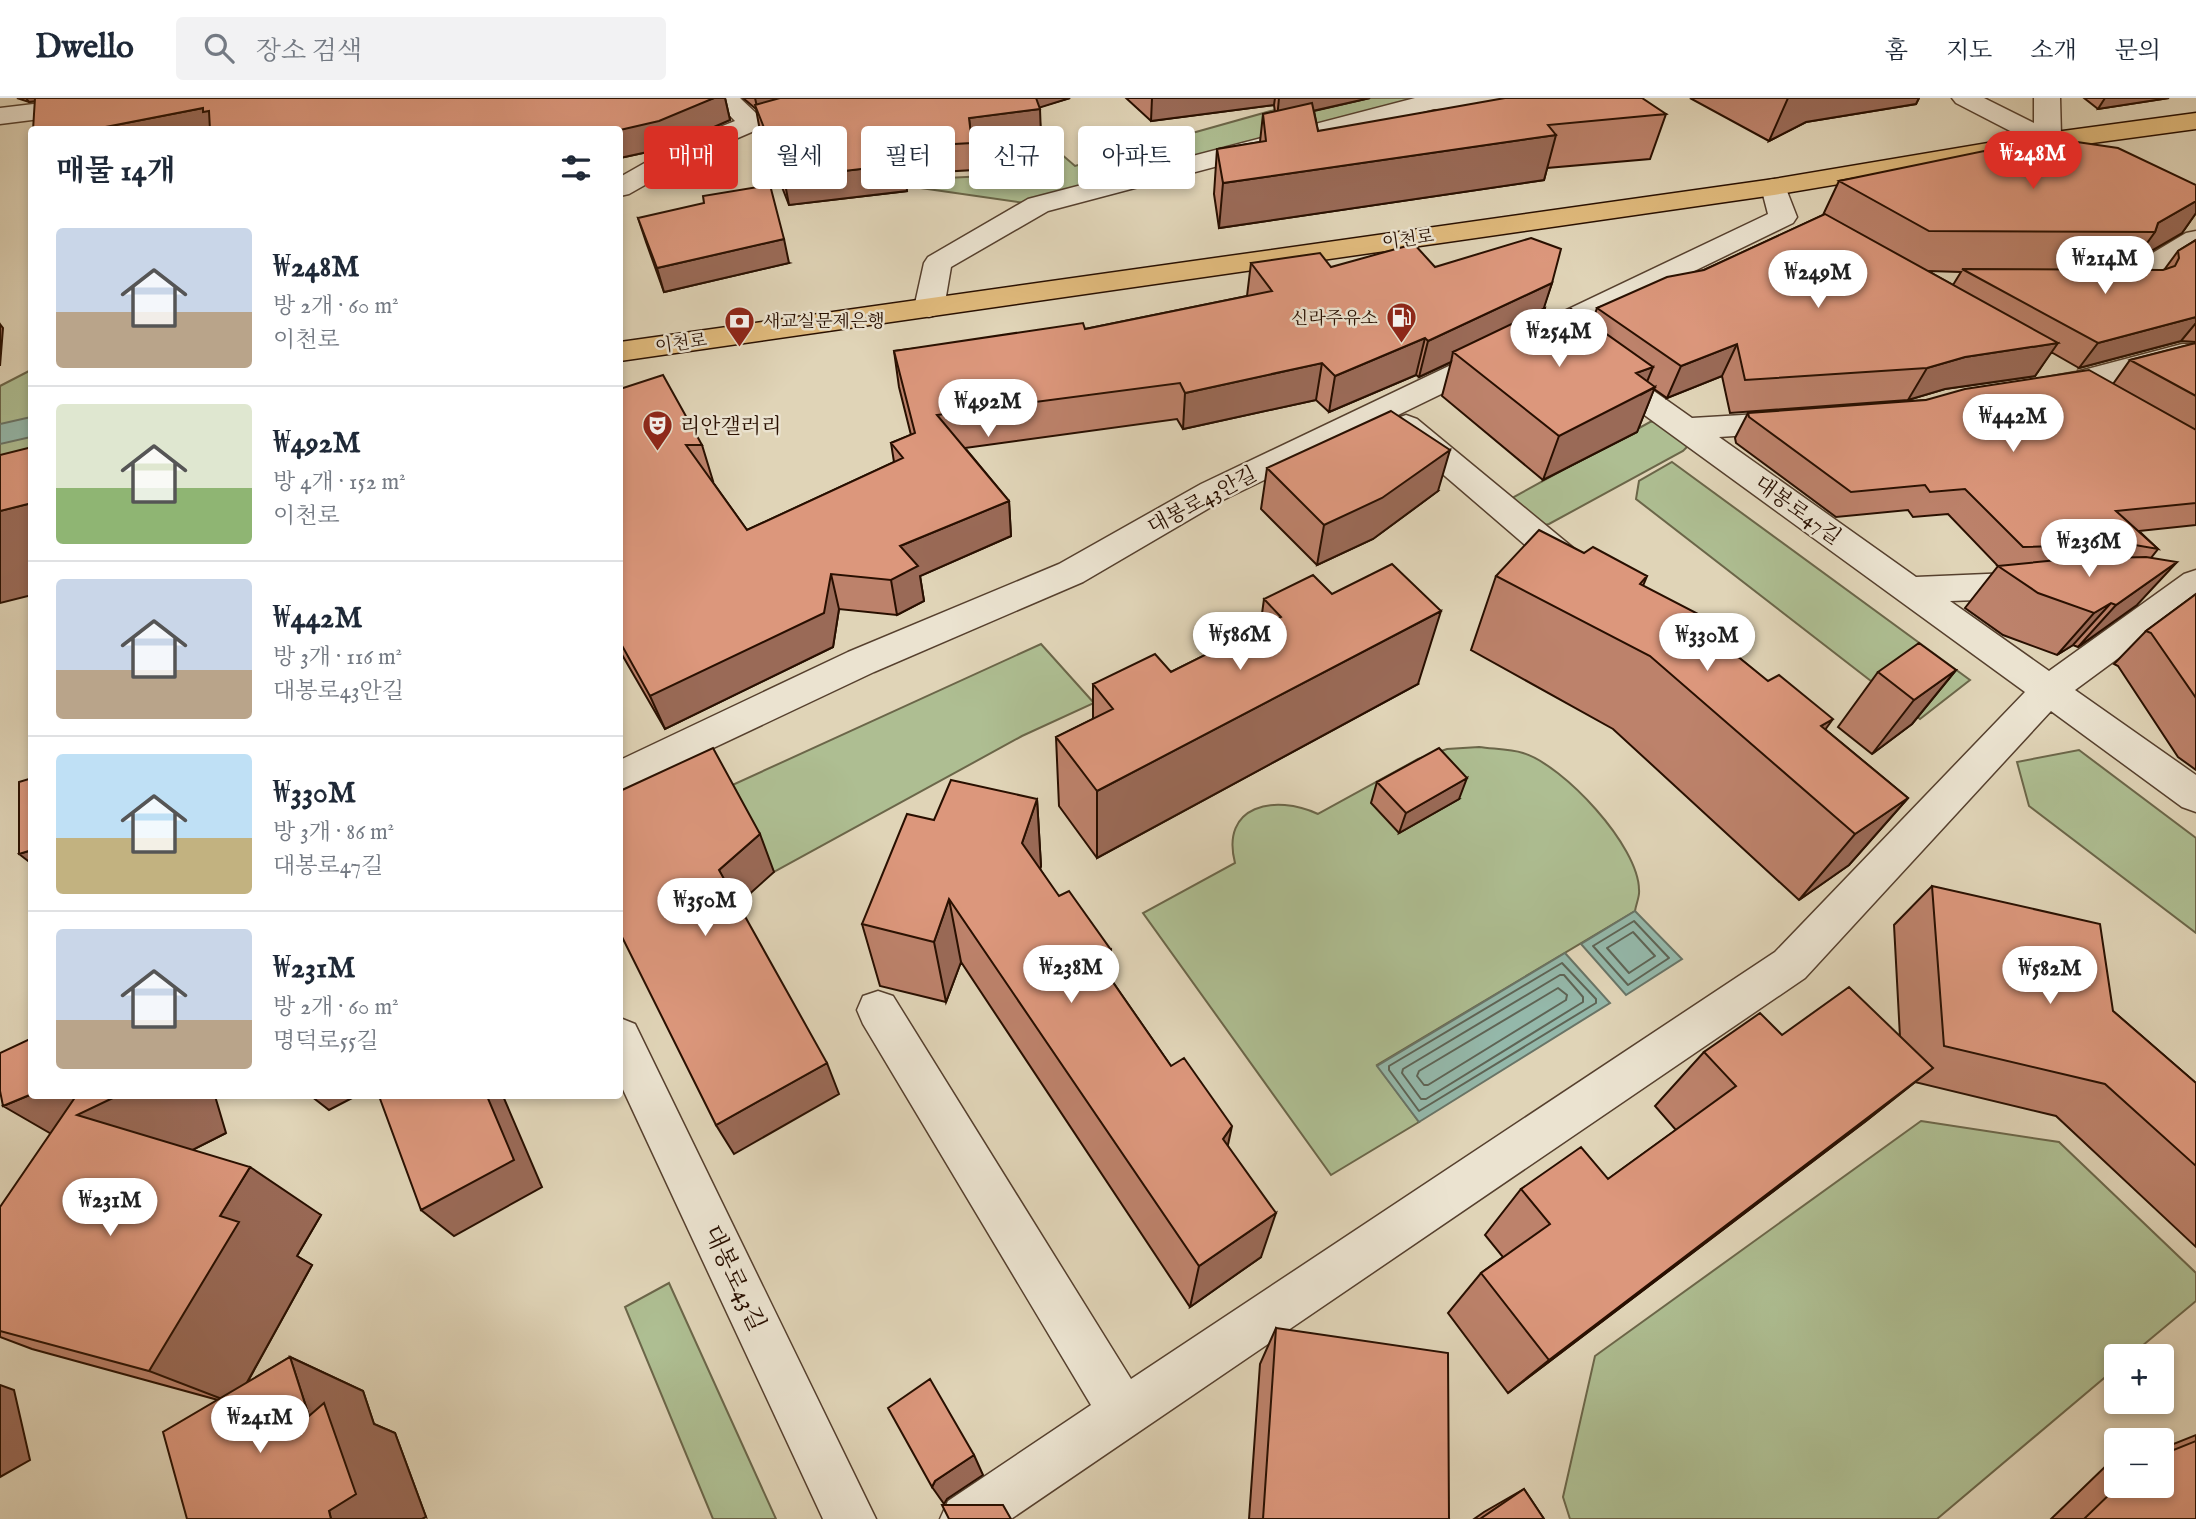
<!DOCTYPE html>
<html lang="ko">
<meta charset="utf-8">
<style>
body{margin:0;font-family:"IM FELL English","Noto Serif KR",serif;background:#f2f2f3;color:#1f2937;height:100vh;display:flex;flex-direction:column;font-size:26px;white-space:nowrap}
*{box-sizing:border-box;margin:0}
p{font-size:23px;color:#747a83}
.icon{flex:none;width:38px;height:38px;fill:none;stroke:currentColor;stroke-width:2;stroke-linecap:round;stroke-linejoin:round}
.map{position:relative;flex:1;overflow:hidden}
.sheet{position:absolute;left:28px;top:28px;width:595px;height:973px;display:flex;flex-direction:column;background:#fff;border-radius:7px;box-shadow:0 4px 10px #0003}
.sheet>*{flex:none}
.hud{position:absolute;left:644px;top:28px;width:665px;height:63px;display:flex;gap:14px}
.buttons{position:absolute;left:2104px;top:1246px;display:grid;gap:14px}
.buttons a{display:grid;place-items:center;width:70px;height:70px;border-radius:7px;background:#fff;box-shadow:0 4px 10px #0003;font-size:35px}
.price{position:absolute;translate:-50% -60px;padding:0 16px;border-radius:24px;background:#fff;color:#222;font-size:23px;line-height:46px;filter:drop-shadow(0 2px 4px #0008)}
.price::after{content:'';position:absolute;left:50%;top:42px;width:21px;height:16px;margin-left:-10px;background:inherit;clip-path:polygon(0 0,100% 0,50% 100%)}
.price.selected{background:#d93025;color:#fff}
ul{padding:0;list-style:none}
li{display:flex;align-items:center;gap:21px;height:175px;padding:0 28px}
li+li{border-top:2px solid #e0e1e3}
li span{display:grid;place-items:center;flex:none;width:196px;height:140px;border-radius:7px;color:#555}
li>.icon{margin-inline-start:auto}
span .icon{width:84px;height:84px;fill:#fffc;stroke-width:1}
li b{font-size:30px}
h2{display:flex;justify-content:space-between;align-items:center;height:84px;padding:0 28px;font-size:30px}
.chip{padding:0 24px;border-radius:7px;background:#fff;box-shadow:0 4px 10px #0003;font-size:24px;line-height:63px}
.chip.selected{background:#d93025;color:#fff}
header{display:flex;align-items:center;gap:42px;box-sizing:border-box;height:98px;padding:0 35px;background:#fff;border-bottom:2px solid #e0e1e3}
header strong{font-size:33px}
nav{display:flex;gap:38px;margin-inline-start:auto;font-size:24px}
.search{width:490px;height:63px;background:#f2f2f3;display:flex;align-items:center;gap:18px;box-sizing:border-box;padding:0 24px;border-radius:7px;color:#747a83;font-size:26px}
.map>svg:first-child{display:block}
</style>
<header>
<strong>Dwello</strong>
<div class="search"><svg class="icon" aria-label="search" viewBox="0 0 24 24"><circle cx="10" cy="10" r="6"/><path d="M15 15l6 6"/></svg>장소 검색</div>
<nav><a>홈</a><a>지도</a><a>소개</a><a>문의</a></nav>
</header>
<div class="map">
<svg width="2196" height="1421" viewBox="0 0 2196 1421">
<rect width="100%" height="100%" fill="#e0d4b7"/>
<filter id="stains"><feTurbulence type="fractalNoise" baseFrequency=".00286" numOctaves="4"/><feColorMatrix values="0 0 0 0 .2 0 0 0 0 .09 0 0 0 0 .02 0 0 0 .5 -.17"/></filter>
<radialGradient id="worn" r=".72"><stop offset=".6" stop-color="#630" stop-opacity="0"/><stop offset="1" stop-color="#630" stop-opacity=".3"/></radialGradient>
<path fill="#aebe92" stroke="#6b6649" stroke-width="2" d="M1317,0H1534L1433,3L1038,107L907,88L925,81L1030,76L1060,55L1075,68Z
M31,272V376L0,383V288Z
M1665,321L1690,346L1683,353L1549,426L1533,430L1503,405L1650,324Z
M1672,364L1970,582L1920,621L1636,401L1639,383Z
M1041,546L1094,605L1022,638L774,774L728,689Z
M1479,649C1493,651 1510,651 1523,655C1563,667 1639,748 1639,792C1640,798 1636,806 1635,813L1377,967L1419,1024L1331,1077L1143,815L1235,765C1220,707 1275,696 1318,716L1418,661L1447,651Z
M2079,652L2196,740V835L2029,708L2017,664Z
M1921,1023L2059,1044L2196,1175V1203L2130,1258H2116V1270L1937,1421H1570L1563,1399L1595,1258Z
M669,1185L776,1421H713L625,1209Z"/>
<path fill="#94b8aa" stroke="#697466" stroke-width="2" d="M31,319V339L0,346V326Z
M1635,813L1682,861L1626,897L1581,846Z
M1565,855L1610,905L1419,1024L1377,968Z"/>
<g fill="none" stroke-linecap="round" stroke-linejoin="round">
<path stroke="#5e6455" stroke-width="2" d="M1634,823L1669,860L1628,887L1593,848Z
M1633,834L1655,858L1629,875L1607,850Z
M1562,865L1596,901V905L1419,1013L1389,972V968Z
M1560,877H1564L1583,899V904L1426,1001H1421L1402,975L1403,971Z
M1558,890L1567,897L1566,902L1428,987H1424L1417,978L1419,973Z"/>
<defs>
<path id="minor" d="M84,0H157L153,5L144,8L0,26V10Z
M713,0H740L757,16L816,0H858L854,5L761,30L696,58L629,96L620,98V79L678,46L735,23Z
M1415,0H1547L1543,5L1534,8L1434,11L1048,113L951,169L944,210L939,216L929,219L919,216L914,210L924,165L928,159L1028,101Z
M1952,0H1984L2034,25V0H2060L2061,38L2094,55L2098,61L2094,67L2085,69L2076,67L1956,5Z
M1774,81L1783,83L1797,119L1793,125L1223,402L1083,484L874,574L620,694V662L848,554L1059,466L1201,386L1768,116L1761,89L1765,83Z
M2196,133V153L2156,177L2158,186L2154,192L2144,195L2096,192L2092,186L2096,180L2128,177L2131,168L2186,135Z
M2182,246H2196V266H2182C2147,275 2069,304 2037,295L2033,288L2037,281L2076,274Z
M1606,264L1617,267L1692,320L1795,314L1806,317L1811,324L1806,331L1795,334L1719,339L1916,479L2034,474L2046,478L2051,487L2046,496L2034,500L1950,503L2049,573L2184,476L2196,472V503L2075,592L2196,677V714L2182,709L2051,613L1805,880L1011,1421H940L948,1403L1091,1307L863,926L857,912L863,898L878,893L893,898L1131,1281L1775,854L2025,594L1595,281L1591,274L1595,267Z
M1406,317L1417,321L1577,453L1582,462L1577,471L1565,474L1553,471L1395,335L1390,328L1395,321Z
M620,920L635,926L876,1421H823L620,985Z"/>
<path id="major" d="M2196,15V31L2048,51L1774,97L620,263V244L1774,81L2048,35Z"/>
</defs>
<use href="#minor" stroke="#56402e" stroke-width="3"/>
<use href="#major" stroke="#280f00" stroke-width="3"/>
<use href="#minor" fill="#ebe3d0" fill-rule="evenodd"/>
<use href="#major" fill="#e0ba7c" fill-rule="evenodd"/>
</g>
<path fill="#bd826b" stroke="#280f00" stroke-width="2" fill-rule="evenodd" d="M17,0H725L730,22L666,50L620,60V32L35,3L29,4Z
M743,0H1070L1039,9L1041,38L972,47L974,72L905,76L907,93L789,107L760,33L756,11Z
M1126,0H1370L1314,13L1318,33L1666,16L1650,61L1547,70L1544,82L1219,130L1214,96L1217,51L1260,44L1263,16L1275,14L1274,7L1151,23Z
M1690,0H1919L1916,6L1806,24L1769,43Z
M2084,0H2169L2098,11Z
M1990,57L2196,87V115L2182,135L2134,163L2128,172H2164L2178,153L2196,142V244L2181,243L2079,270L2051,254L2035,278L1945,291L1908,302L1730,315L1722,278L1667,300L1654,291L1637,334L1543,382L1442,298L1451,264L1419,279L1416,277L1329,314L1316,302L1183,331L1177,321L965,350L1009,403L1011,438L920,478L924,503L897,517L839,511L833,549L665,631L621,555L620,558V291L702,347L713,383H712L747,432L894,364L891,345L911,337L899,289L894,253L1085,231L1247,198L1251,165L1331,169H1435L1552,185L1543,211L1542,224L1592,225L1597,210L1704,172L1823,117L1839,83ZM1928,173L1961,174L1953,187Z
M638,120L789,165L664,194L646,144Z
M2196,245V427L2139,433L2158,451L2151,460L2137,507L2078,549L2073,547L2057,557L2003,537L1965,510L1998,468L1948,416L1913,419L1908,412L1836,419L1736,345L1735,340L1748,315L1926,302L2113,286L2130,262Z
M1267,370L1438,393L1373,441L1317,467L1261,411Z
M1584,455L1647,478L1643,488L1720,544L1908,700L1849,767L1799,802L1613,631L1471,552L1496,478Z
M2196,496V672L2178,659L2118,568L2114,566L2146,533Z
M1264,501L1418,586L1097,760L1059,708L1056,639L1093,621V586L1171,574L1260,530Z
M1956,572L1912,626L1872,656L1838,629L1878,574Z
M1377,684L1459,701L1399,735L1371,705Z
M1037,701L1041,768L1040,771L1110,880L1171,968L1228,1048L1261,1159L1190,1209L961,864L946,904L880,888L862,826Z
M1932,788L2113,913L2196,985V1149L2056,1018L1915,984L1866,1023L1508,1295L1448,1215L1481,1175L1503,1159L1485,1137L1521,1091L1608,1081L1676,1032L1655,1008L1704,954L1782,937L1900,939L1894,827Z
M226,1035L192,1052L321,1117L297,1158L312,1167L247,1285L290,1259L363,1293L374,1326L395,1335L426,1419L218,1302L32,1251L0,1239V1109Z
M1276,1230L1449,1421H1249L1260,1266Z
M2196,1337V1421H2051L2110,1364L2116,1363V1388H2161V1351Z
M1524,1391L1544,1421H1474L1484,1414Z"/>
<path fill="#9a6a57" stroke="#280f00" stroke-width="2" d="M26,0H62L29,4Z
M714,0H725L730,22L666,50L620,60V32Z
M755,0H806L758,13Z
M1031,0H1070L1032,12Z
M1152,0H1275L1274,7L1151,23Z
M1279,0H1370L1277,21Z
M1788,0H1919L1916,6L1806,24L1769,43Z
M2105,0H2169L2098,11Z
M203,10L209,13L219,32H90Z
M1040,11L1041,38L972,47L969,20Z
M1556,37L1544,82L1219,130L1223,85Z
M904,66L907,93L789,107L784,80Z
M2196,103V115L2182,135L2134,163L2155,134L2158,125Z
M784,141L789,165L664,194L657,170Z
M1552,185L1540,222L1453,254L1451,264L1419,279L1428,243Z
M2196,219V225L2181,243L2079,270L2098,245Z
M0,226L3,230L0,268Z
M1425,240L1416,277L1329,314L1335,278Z
M2058,245L2035,278L1945,291L1908,302L1927,270L1965,259Z
M1737,246L1722,278L1667,300L1681,268Z
M1322,265L1316,302L1183,331L1185,295Z
M1653,269L1642,296L1655,289L1637,334L1543,382L1559,338L1636,275Z
M1450,352L1438,393L1373,441L1317,467L1324,427Z
M1009,403L1011,438L920,478L924,503L897,517L891,482L900,448Z
M32,405V497L0,505V413Z
M2177,464L2137,507L2078,549L2116,507Z
M831,476L839,511L833,549L665,631L650,598Z
M2111,505L2073,547L2057,557L2094,515Z
M1441,513L1418,586L1097,760V693Z
M1956,572L1912,626L1872,656L1914,602Z
M1833,621L1790,680L1821,628Z
M1467,680L1459,701L1399,735L1406,715Z
M1908,700L1849,767L1799,802L1855,736Z
M1037,701L1041,768L1028,810L1022,745Z
M760,736L774,774L735,809L719,772Z
M32,752V766L19,756Z
M949,801L961,864L946,904L934,844Z
M1111,852L1110,912L1099,864Z
M827,965L839,996L734,1056L716,1027Z
M1933,970L1866,1023L1508,1295L1549,1262Z
M32,996V998H215L226,1035L161,1068L93,1060L3,1008Z
M311,998H356L329,1012Z
M487,998H503L542,1089L454,1138L421,1112Z
M1232,1028L1221,1079L1223,1041Z
M250,1069L321,1117L297,1158L312,1167L235,1306L149,1273L220,1118Z
M1276,1115L1261,1159L1190,1209L1199,1168Z
M290,1259L363,1293L374,1326L395,1335L426,1419L422,1421H331L309,1318Z
M0,1287L14,1292L30,1362L0,1379Z
M974,1357L983,1377L947,1401L944,1406L932,1389L935,1383Z"/>
<path fill="#dc977c" stroke="#280f00" stroke-width="2" d="M35,0H714L659,23L620,32H210L209,13L203,14V10L90,32H33Z
M780,0H1036L1040,11L969,20L972,45L900,49L904,66L784,80L755,7Z
M1505,0H1642L1666,16L1548,27L1556,37L1223,85L1217,51L1266,43L1263,16L1312,5L1318,33Z
M2077,44L2118,50L2196,87V103L2158,125L2155,134L1929,133L1839,83L1984,53L1990,57Z
M770,87L784,141L657,170L638,120L704,105L703,98Z
M1825,116L2058,245L1965,259L1927,270L1745,282L1737,246L1681,268L1597,210L1667,179L1704,172Z
M1531,140L1561,151L1552,185L1428,243L1425,240L1335,278L1322,265L1185,295L1180,285L937,317L1009,403L900,448L918,468L891,482L831,476L824,515L650,598L620,544V291L663,277L702,347H686L747,432L903,360L891,345L915,335L894,253L1083,225L1085,231L1272,193L1251,165L1320,155L1331,169L1414,146L1435,169Z
M2196,142V219L2098,245L1962,171L2163,172L2175,168L2179,160L2178,153Z
M1545,210L1542,224L1571,211L1653,269L1636,275L1655,289L1559,338L1453,254Z
M2196,245V298L2130,262Z
M2089,272L2196,332V405L2116,413L2158,451L2129,446L2023,449L1965,391L1930,394L1925,387L1851,394L1749,319L1748,315L1926,302L1965,291Z
M1391,313L1450,352L1382,400L1324,427L1267,370Z
M32,349V405L0,413V357Z
M1539,432L1584,455L1593,449L1647,478L1640,486L1702,518L1720,544L1768,583L1779,577L1833,621L1821,628L1908,700L1855,736L1650,558L1496,478Z
M2146,459L2177,464L2116,507L2111,505L2094,515L2038,495L1998,468L2068,461Z
M1392,466L1441,513L1097,693L1056,639L1113,611L1093,586L1155,556L1171,574L1281,519L1264,501L1313,477L1332,496Z
M2196,496V600L2151,535L2146,533Z
M1919,545L1956,572L1914,602L1878,574Z
M713,650L760,736L719,772L827,965L716,1027L620,835V693Z
M1439,650L1467,680L1406,715L1377,684Z
M32,680V752L19,756V684Z
M951,682L1037,701L1022,745L1059,798L1069,793L1111,852L1099,864L1171,968L1184,960L1232,1028L1223,1041L1276,1115L1199,1168L949,801L934,844L862,826L907,716L934,722Z
M1932,788L2100,826L2113,913L2196,985V1068L2105,986L1944,948Z
M1849,889L1933,970L1549,1262L1481,1175L1550,1126L1521,1091L1581,1049L1608,1081L1736,988L1704,954L1760,915L1782,937Z
M32,940V996L3,1008L0,993V955Z
M76,998H117L77,1017L250,1069L220,1118L239,1124L149,1273L0,1233V1109Z
M379,998H487L514,1062L421,1112Z
M1276,1230L1448,1255L1449,1421H1263Z
M290,1259L309,1318L324,1305L356,1396L329,1413L331,1421H187L163,1334Z
M930,1281L974,1357L935,1383L932,1389L888,1310Z
M2196,1343V1421H2084L2118,1388H2161V1357Z
M1524,1391L1544,1421H1480Z
M942,1407H1003L1011,1421H949Z"/>
<defs>
<symbol id="fuel-pin" viewBox="-11 -11 22 30"><path d="M0 17L-7.5 6A9.5 9.5 0 1 1 7.5 6Z" fill="#8f2418" stroke="#ebe3d0"/><path d="M-5.5-6h7V0h2V4h1.3V-2.5L3-4.5l.8-.8L6-3V5H2.5V1h-1V6h-7ZM-4.2-4.7v3.2H.2V-4.7Z" fill="#fff"/></symbol>
<symbol id="bank-pin" viewBox="-11 -11 22 30"><path d="M0 17L-7.5 6A9.5 9.5 0 1 1 7.5 6Z" fill="#8f2418" stroke="#ebe3d0"/><path d="M-6-4H6V4H-6ZM0-2.3a2.3 2.3 0 1 0 0 4.6a2.3 2.3 0 1 0 0-4.6Z" fill="#fff"/></symbol>
<symbol id="theatre-pin" viewBox="-11 -11 22 30"><path d="M0 17L-7.5 6A9.5 9.5 0 1 1 7.5 6Z" fill="#8f2418" stroke="#ebe3d0"/><path d="M-5-5.5Q0-4 5-5.5V0Q5 5 0 6Q-5 5-5 0ZM-3.3-2.5H-1v1.5H-3.3ZM1-2.5H3.3v1.5H1ZM-2.8 1Q0 5.5 2.8 1Z" fill="#fff"/></symbol>
</defs>
<g fill-rule="evenodd">
<use href="#fuel-pin" x="1384" y="202" width="35" height="47"/>
<use href="#bank-pin" x="722" y="206" width="35" height="47"/>
<use href="#theatre-pin" x="640" y="310" width="35" height="47"/>
</g>
<g text-anchor="middle" stroke-width="5" stroke-linejoin="round" paint-order="stroke">
<g font-size="18" fill="#280f00" stroke="#ebe3d0">
<text transform="translate(1408 141) rotate(-8)" y="6">이천로</text>
<text transform="translate(681 245) rotate(-8)" y="6">이천로</text>
</g>
<g font-size="18" fill="#280f00" stroke="#ebe3d0" text-anchor="end">
<text x="1378" y="226">신라주유소</text>
<text x="763" y="229" text-anchor="start">새교실문제은행</text>
</g>
<g font-size="21" fill="#280f00" stroke="#ebe3d0" text-anchor="start">
<text x="680" y="335">리안갤러리</text>
</g>
<g font-size="21" fill="#280f00" stroke="#ebe3d0">
<text transform="translate(1202 402) rotate(-28)" y="7">대봉로43안길</text>
<text transform="translate(1798 412) rotate(36)" y="7">대봉로47길</text>
</g>
<g font-size="24" fill="#280f00" stroke="#ebe3d0">
<text transform="translate(735 1180) rotate(65)" y="8">대봉로43길</text>
</g>
</g>
<rect width="100%" height="100%" filter="url(#stains)"/>
<rect width="100%" height="100%" fill="url(#worn)"/>
</svg>
<div class="buttons">
<a>+</a>
<a>−</a>
</div>
<b class="price selected" style="left:2033px;top:93px">₩248M</b>
<b class="price" style="left:2105px;top:198px">₩214M</b>
<b class="price" style="left:1818px;top:212px">₩249M</b>
<b class="price" style="left:1559px;top:271px">₩254M</b>
<b class="price" style="left:988px;top:341px">₩492M</b>
<b class="price" style="left:2013px;top:356px">₩442M</b>
<b class="price" style="left:2089px;top:481px">₩236M</b>
<b class="price" style="left:1240px;top:574px">₩586M</b>
<b class="price" style="left:1707px;top:575px">₩330M</b>
<b class="price" style="left:705px;top:840px">₩350M</b>
<b class="price" style="left:1071px;top:907px">₩238M</b>
<b class="price" style="left:2050px;top:908px">₩582M</b>
<b class="price" style="left:110px;top:1140px">₩231M</b>
<b class="price" style="left:260px;top:1357px">₩241M</b>
<div class="hud">
<a class="chip selected">매매</a>
<a class="chip">월세</a>
<a class="chip">필터</a>
<a class="chip">신규</a>
<a class="chip">아파트</a>
</div>
<section class="sheet">
<h2>매물 14개<svg class="icon" aria-label="filters" viewBox="0 0 24 24"><path d="M4 7h16M4 17h16"/><circle cx="9" cy="7" r="2"/><circle cx="15" cy="17" r="2"/></svg></h2>
<ul>
<li><span style="background:linear-gradient(#c9d6e8 60%,#b9a48a 0)"><svg class="icon" aria-label="home" viewBox="0 0 24 24"><path d="M3 11l9-7 9 7M6 9v11h12V9"/></svg></span><div><b>₩248M</b><p>방 2개 · 60 m²</p><p>이천로</p></div></li>
<li><span style="background:linear-gradient(#dfe7d0 60%,#8fb573 0)"><svg class="icon" aria-label="home" viewBox="0 0 24 24"><path d="M3 11l9-7 9 7M6 9v11h12V9"/></svg></span><div><b>₩492M</b><p>방 4개 · 152 m²</p><p>이천로</p></div></li>
<li><span style="background:linear-gradient(#c9d6e8 65%,#b9a48a 0)"><svg class="icon" aria-label="home" viewBox="0 0 24 24"><path d="M3 11l9-7 9 7M6 9v11h12V9"/></svg></span><div><b>₩442M</b><p>방 3개 · 116 m²</p><p>대봉로43안길</p></div></li>
<li><span style="background:linear-gradient(#bfe0f5 60%,#c2b280 0)"><svg class="icon" aria-label="home" viewBox="0 0 24 24"><path d="M3 11l9-7 9 7M6 9v11h12V9"/></svg></span><div><b>₩330M</b><p>방 3개 · 86 m²</p><p>대봉로47길</p></div></li>
<li><span style="background:linear-gradient(#c9d6e8 65%,#b9a48a 0)"><svg class="icon" aria-label="home" viewBox="0 0 24 24"><path d="M3 11l9-7 9 7M6 9v11h12V9"/></svg></span><div><b>₩231M</b><p>방 2개 · 60 m²</p><p>명덕로55길</p></div></li>
</ul>
</section>
</div>
